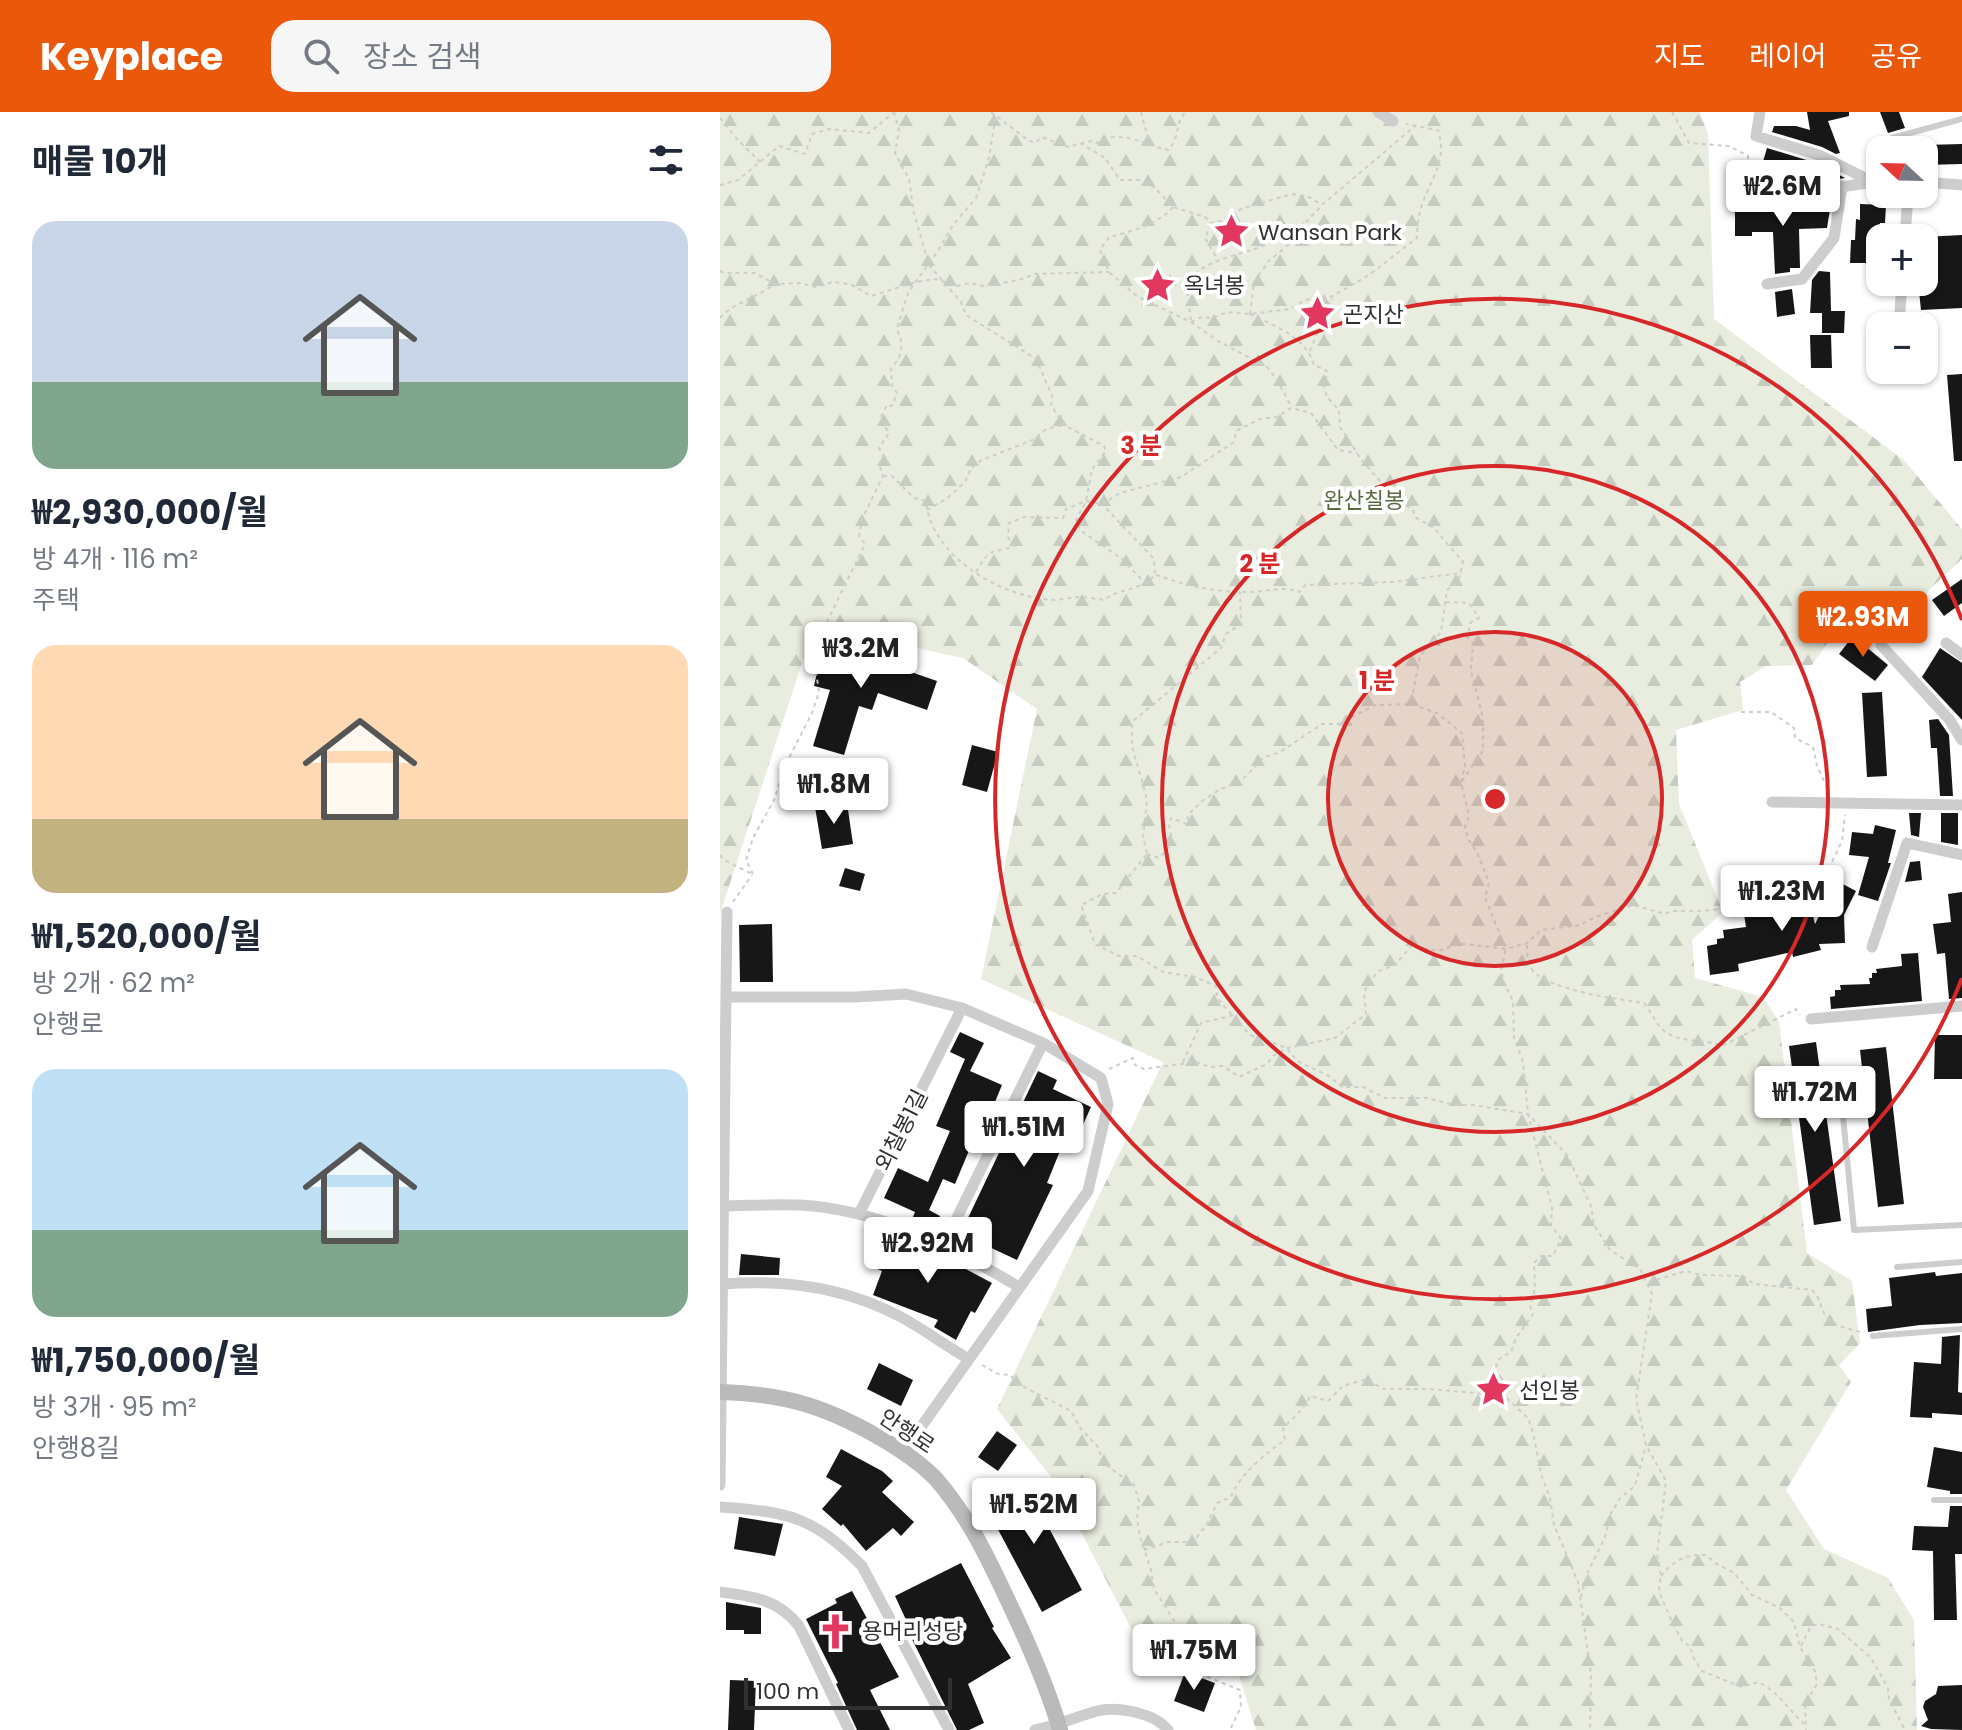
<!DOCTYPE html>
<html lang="ko">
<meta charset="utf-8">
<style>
body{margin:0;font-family:Poppins,"Noto Sans KR",sans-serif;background:#f6f6f7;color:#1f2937;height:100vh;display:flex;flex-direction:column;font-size:30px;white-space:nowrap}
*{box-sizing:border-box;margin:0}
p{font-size:26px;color:#747a83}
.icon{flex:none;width:44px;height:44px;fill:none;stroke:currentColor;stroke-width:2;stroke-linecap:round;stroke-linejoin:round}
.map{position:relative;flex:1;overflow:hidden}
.side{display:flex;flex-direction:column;background:#fff;width:720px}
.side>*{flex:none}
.needle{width:52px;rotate:292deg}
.fabs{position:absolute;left:1146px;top:24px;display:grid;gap:16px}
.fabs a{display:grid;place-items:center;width:72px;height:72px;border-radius:16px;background:#fff;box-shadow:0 2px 6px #0004;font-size:40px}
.scale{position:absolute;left:24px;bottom:20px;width:208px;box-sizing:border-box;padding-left:8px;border:4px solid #303030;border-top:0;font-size:22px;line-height:28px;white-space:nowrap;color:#303030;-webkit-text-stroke:6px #fff;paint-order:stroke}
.price{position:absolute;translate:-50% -68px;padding:0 18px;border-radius:8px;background:#fff;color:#222;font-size:26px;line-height:52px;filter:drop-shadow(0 2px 4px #0008)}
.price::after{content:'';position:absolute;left:50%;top:48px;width:24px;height:18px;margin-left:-12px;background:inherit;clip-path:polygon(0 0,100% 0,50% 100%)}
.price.current{background:#ea580c;color:#fff}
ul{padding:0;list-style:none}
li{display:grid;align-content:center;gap:16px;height:424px;padding:0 32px}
li span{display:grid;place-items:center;height:248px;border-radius:24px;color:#555}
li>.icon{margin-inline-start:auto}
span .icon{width:144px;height:144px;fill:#fffc;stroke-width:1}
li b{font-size:34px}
h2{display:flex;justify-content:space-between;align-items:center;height:96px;padding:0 32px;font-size:34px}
header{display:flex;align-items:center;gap:48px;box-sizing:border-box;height:112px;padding:0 40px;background:#ea580c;color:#fff}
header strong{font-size:38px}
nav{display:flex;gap:44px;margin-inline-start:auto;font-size:28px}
.search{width:560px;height:72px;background:#f6f6f7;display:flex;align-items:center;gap:20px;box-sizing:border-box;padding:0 28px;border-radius:24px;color:#747a83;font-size:30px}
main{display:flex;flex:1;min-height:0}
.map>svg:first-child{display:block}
</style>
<header>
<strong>Keyplace</strong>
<div class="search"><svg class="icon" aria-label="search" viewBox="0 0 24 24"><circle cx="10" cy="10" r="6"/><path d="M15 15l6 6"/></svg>장소 검색</div>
<nav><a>지도</a><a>레이어</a><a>공유</a></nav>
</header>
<main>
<section class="side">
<h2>매물 10개<svg class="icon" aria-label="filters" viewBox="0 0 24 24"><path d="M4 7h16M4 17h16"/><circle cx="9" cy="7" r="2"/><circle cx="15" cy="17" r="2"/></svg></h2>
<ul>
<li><span style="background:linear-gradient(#c9d6e8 65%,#7fa58c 0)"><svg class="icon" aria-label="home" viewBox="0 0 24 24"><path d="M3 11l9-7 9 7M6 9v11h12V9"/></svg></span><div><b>₩2,930,000/월</b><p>방 4개 · 116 m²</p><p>주택</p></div></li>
<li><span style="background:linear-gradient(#ffd9b3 70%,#c2b280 0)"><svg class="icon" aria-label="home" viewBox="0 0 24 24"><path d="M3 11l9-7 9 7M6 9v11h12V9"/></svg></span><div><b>₩1,520,000/월</b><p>방 2개 · 62 m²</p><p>안행로</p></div></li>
<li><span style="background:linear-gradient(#bfe0f5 65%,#7fa58c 0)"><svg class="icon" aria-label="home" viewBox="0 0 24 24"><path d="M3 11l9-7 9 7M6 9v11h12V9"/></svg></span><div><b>₩1,750,000/월</b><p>방 3개 · 95 m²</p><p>안행8길</p></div></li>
</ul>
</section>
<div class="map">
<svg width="1242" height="1618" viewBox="0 0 1242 1618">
<defs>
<pattern id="forest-firs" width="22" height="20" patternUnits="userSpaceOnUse" patternTransform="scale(2)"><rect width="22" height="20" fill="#e8eddf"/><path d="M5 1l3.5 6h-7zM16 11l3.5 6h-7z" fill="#c7ccc0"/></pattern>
</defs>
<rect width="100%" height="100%" fill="#fff"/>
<path fill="url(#forest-firs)" d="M0,0H980L988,22L994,207L1184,348L1242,417V447L1192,494L1144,479L1092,553L1046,554L1020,570L1023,598L956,618L959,692L1003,800L972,828L975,866L1043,885L1059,909L1087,1141L1132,1169L1140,1231L1119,1253L1131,1270L1066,1378L1104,1437L1168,1466L1194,1508L1197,1618H536L517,1557L428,1537L413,1520L335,1370L277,1297L443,950L261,867L317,597L243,546L94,514L0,802Z"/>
<path fill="#171717" d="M1087,0H1129V4L1108,9L1120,41L1116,42L1102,35L1052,20L1054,14H1076L1090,18Z
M1160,0H1179L1185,16L1168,21Z
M1242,32V52L1204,53V33Z
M1047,36L1096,51L1125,66L1064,75L1043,69L1046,62L1040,60Z
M1063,92H1110V97L1107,116L1079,117L1080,156H1070V160L1055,162L1053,120H1032V124H1015V97H1049V94Z
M1140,92L1166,93L1165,111H1160L1159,130H1154V145H1148V151H1130L1131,128H1135L1136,107L1140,108Z
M1242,123V196L1201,198L1198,170H1204V125Z
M1099,159L1110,160L1111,199H1125L1124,221H1102V201H1090L1092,168Z
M1072,177L1075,202L1057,205L1055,180Z
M1090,223H1111L1112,256H1091Z
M1242,262V349H1234L1227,263Z
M1242,467V491L1224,504L1212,488Z
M1133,524L1168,553L1155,569L1119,542Z
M138,530L166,539L162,550L217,569L207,598L158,581L152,598L139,594L124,643L93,634L110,578L94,574L103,533L135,540Z
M1220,536L1242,551V608L1202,565Z
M1162,580L1167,664L1147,665L1142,581Z
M1218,607L1229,623L1233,684H1220L1217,636H1211L1209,608Z
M252,633L278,640L267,680L242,673Z
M113,652L124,665L111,676L99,663Z
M127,691L133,732L102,737L95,695Z
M1189,701H1201L1199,725L1191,723Z
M1221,701H1238V733L1221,730Z
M1155,713L1176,718L1168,751H1171L1158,789L1138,783L1149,745L1129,743L1132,720L1153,722Z
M1200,749L1202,768L1185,770L1190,750Z
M125,756L145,762L140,779L119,774Z
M1117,769L1136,779L1124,803L1125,831L1099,832L1101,838L1073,845L1072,840L1018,852L1019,859L990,863L987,834L997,832V827L1004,826L1003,818L1026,815L1024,802L1051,795L1052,800L1090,792L1095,812Z
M1242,780V886L1229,887L1225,841L1217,842L1213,812L1231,810L1228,782Z
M52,812L53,870H20L19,813Z
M1198,841L1202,889L1111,897L1110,885L1115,884V878H1121L1120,873L1150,872L1149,866H1152V861H1157L1156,857L1182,854L1181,842Z
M240,920L264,931L250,959L282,973L258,1031L253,1029L235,1072L223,1067L209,1098L220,1104L213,1120L191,1110L195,1100L164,1086L178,1056L208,1070L230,1019L216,1014L245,947L230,940Z
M1215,923H1242V967H1214Z
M1096,930L1121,1109L1094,1113L1069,934Z
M1166,935L1184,1092L1158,1095L1140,938Z
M318,959L337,968L333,977L371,995L356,1028L346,1024L327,1071L333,1073L297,1148L265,1133L263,1138L238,1127Z
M160,1126L190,1137L193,1129L197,1131L272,1171L255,1201L251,1199L236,1228L214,1215L218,1208L153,1183L162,1159L149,1153Z
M21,1142L60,1146L59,1163H19Z
M1215,1160L1216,1164L1242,1161V1211L1200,1213L1148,1220L1146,1197L1172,1194L1169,1166Z
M1240,1223L1238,1280L1242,1281V1303L1212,1301V1306L1190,1305L1194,1250L1221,1252L1222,1225Z
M159,1251L193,1268L181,1294L147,1277Z
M277,1319L297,1333L278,1359L258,1345Z
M1214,1335L1242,1340V1382H1230V1379L1207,1375Z
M121,1337L162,1359L173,1369L162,1380L194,1410L181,1424L173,1416L146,1439L123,1412L121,1414L102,1397L122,1374L106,1365Z
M311,1370L327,1400L322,1403L362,1478L322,1500L265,1393Z
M1230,1394H1242V1442H1235L1237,1508H1214L1213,1439L1192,1438L1194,1414L1228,1415Z
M19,1405L63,1412L55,1444L14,1437Z
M241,1451L274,1515L272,1516L291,1546L248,1572L264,1611L249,1618H237L184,1511L187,1510L175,1484Z
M132,1479L179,1565L150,1578L170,1618H137L116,1572L118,1571L86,1507L117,1491L115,1487Z
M6,1490L41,1496V1522H24V1518H6Z
M465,1560L495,1571L484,1600L454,1589Z
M10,1568L36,1569L34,1618H8Z
M1242,1573V1618L1211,1617L1201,1614L1208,1608L1203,1595L1205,1589L1216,1582L1218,1574Z"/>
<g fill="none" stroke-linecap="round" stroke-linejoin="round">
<path stroke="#cdcdcd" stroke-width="2" stroke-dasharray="4 4" stroke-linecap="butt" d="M174,0L179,18L175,41L189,67L194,101L209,153L241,190L246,203L316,247L333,286L331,293L344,313L384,334L386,339L372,357L366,389L356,408L360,418L402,447L426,472
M271,0L308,28L315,31L322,25L348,35L371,29L377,31C401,16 423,33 448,38C461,25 454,11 466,0
M421,0L430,34
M952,0L969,31L1009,34L1028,44V77L1036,83
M0,6L17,27L40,50
M360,31L385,46L400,68H419L434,75L453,95L485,105L491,111L506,108L521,97L572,82L589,85L602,93
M0,73L18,68L59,34L85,42L92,22L109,17L149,21L173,1
M453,95C439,112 410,120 389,125L380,138L389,160L418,185L471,210L498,229L547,255L557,268L571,294
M491,112L485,126L498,148
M0,159L4,161H35L55,172L80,171L96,175L112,170L130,172L151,184L196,170L215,167L238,174L250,171L263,174L299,168L315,162L389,160
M530,202C556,215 585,224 594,253L607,259L604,275L607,285L619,298L620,315L643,350L678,389L693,398L695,405L714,416L743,450L738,470L727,478L721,520L700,544L691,591
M530,202L534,170L549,149L576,126L586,110L602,93L695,14
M0,206C14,190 38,186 54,172
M471,208C470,199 467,187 468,177C472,149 519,144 540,135C556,129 568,117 584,111
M471,210L482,205L492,206L507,200L530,202L570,197L585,188L613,184L649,163L697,126C697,112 699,100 704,87C714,62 727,46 718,18L686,12
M590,239L612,186
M163,364H172L194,386L206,389C211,445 282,486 334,488C342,488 351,485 359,485C367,485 376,487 384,488C401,475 419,480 435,463L434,447L383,393
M207,398L226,387L245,370L251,356L262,348L315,327L326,317L343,313
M256,460C272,433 269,443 294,434L288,425L289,411L304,405L343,406L346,397L366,389L382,392L400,381L461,365L514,330L516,319L540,307L557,305L571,296L591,301L618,338L637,341
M436,463C465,473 493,480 523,480C544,481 560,473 580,480L585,473L671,470L742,461
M726,490L749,491L759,506L751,510L747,525L753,531L751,559L763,606V639L742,669
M1021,600H1051L1074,616L1075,626L1093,635L1097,654L1109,679
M427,741L423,725L427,687L412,634V610L501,536L506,522L521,512L520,480
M427,742L439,746L453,731L449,714L451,706L467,712L468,703L482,689L499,678L522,668L543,646L560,640L602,612H619L655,593L691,592L717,601L742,621L745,654L741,670L749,704L745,715L748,727L757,740L769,770L765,786L786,837L781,858L784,871L793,889L794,925L803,950L808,1002L832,1096L831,1113L841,1127L833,1144H821L814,1151L815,1177L810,1194L813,1202L796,1226L791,1240L779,1247L774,1260L775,1275L808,1306L813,1321L822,1365L830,1386L834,1413L858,1470L871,1563L870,1618
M0,743L4,748L32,762
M426,743L396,781L383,782L361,793L375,832L399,844H417L443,860L475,865L496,874L497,886L530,923L567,936L577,949L609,964L622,975H643L665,986H707L734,993H753L808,1002L847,1043L871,1094L874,1113L890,1138L920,1157L932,1182L916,1287L926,1333L946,1369L937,1442L941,1464L939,1475L941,1485L954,1514L963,1530L970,1534L973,1545L982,1559L1022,1575L1038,1570C1059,1580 1068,1597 1084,1612
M33,762L26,748L33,726L54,688L65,654L92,601L99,580L94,546L100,524L145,432L139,424L142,407L163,364L159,352L165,347L159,336L169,321L160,306L167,293L172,294L177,281L172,274L171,257L179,246L182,232L177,217L184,193L189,179L218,139L233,113L256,86L269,46L276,2
M13,790L32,763
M807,833C807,840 807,849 811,856C824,878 898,887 924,891C930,898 935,910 942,917C957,932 983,926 1002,934L1076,897L1080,903
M463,950L481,911L514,903
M389,957L413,946L415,953L424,957L476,950L490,955L503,954L519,965L547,952L553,944L567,936L615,926L646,902L644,880L657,860L676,852L692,833C709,838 720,843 736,831L786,837L807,831L821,818L861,813L875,805L913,793L945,802L952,799H981L1024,795L1042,784L1068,778L1117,773L1112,750L1122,729L1125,703
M929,1170L966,1159L981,1163L1023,1164L1034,1172L1092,1178C1102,1189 1098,1189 1104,1201C1110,1214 1130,1217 1144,1221
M262,1253L278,1262L290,1263L300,1273L351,1299L361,1317L379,1336L382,1350L414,1373L419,1389L417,1407L420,1424L431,1458L434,1477L455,1510L464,1547L480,1562L520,1578L521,1595L510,1618
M424,1438L448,1430H473L487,1412L497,1391L511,1385C518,1364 547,1340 565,1328L563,1317C572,1306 585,1297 590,1284L608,1289L623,1274L647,1267L663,1277H708L768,1282L774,1276
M941,1464C954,1448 966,1442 986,1443L997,1452L1014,1461L1032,1483L1060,1496L1074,1510L1080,1535L1095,1559L1097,1572L1085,1591L1086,1618
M861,1485L867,1462L885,1425L891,1401L901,1385L915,1374L926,1333
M1081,1534L1091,1514L1098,1512L1118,1517L1151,1546L1168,1576L1169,1587L1185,1618"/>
<path stroke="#cdcdcd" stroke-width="6" d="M1172,26L1242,7
M1120,974L1134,1118L1242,1113
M1177,1155L1242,1150
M1153,1224L1242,1217
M1214,1388H1242"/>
<path stroke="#cdcdcd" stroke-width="11" d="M658,0L673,9
M1040,0L1036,24L1099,43L1151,69
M1204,70L1242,73
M1049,86L1160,69
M1185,126L1188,82
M1047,172L1082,167L1114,126L1122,74
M1179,214L1182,170
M1184,258L1185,259
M1226,531L1242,543
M1161,533L1229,607L1242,628
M1052,690L1242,693
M1152,835L1187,731L1242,743
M6,885H135L186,882L242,896L323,931L381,966L388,992L368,1079L184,1339
M1091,907L1242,894
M0,1094C31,1094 62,1091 93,1094C169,1102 234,1136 299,1175
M139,1102L242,896
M224,1132L323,931
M3,1172C65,1167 125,1175 181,1205C205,1218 226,1234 249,1247
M0,1373L7,800
M0,1395C69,1400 92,1404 142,1454L229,1618
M0,1480C32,1484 58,1487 79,1514L129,1618
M315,1618C337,1614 355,1605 377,1599C397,1594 435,1601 448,1618"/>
<path stroke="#bababa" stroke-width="16" d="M0,1280C63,1282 102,1293 157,1324C178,1336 199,1349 216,1367C249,1405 269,1448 290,1493C309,1533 328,1576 340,1618"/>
</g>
<circle cx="775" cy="687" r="167" fill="#d62828" fill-opacity=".12"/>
<g fill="none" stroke="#d62828" stroke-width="4">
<circle cx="775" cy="687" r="167"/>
<circle cx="775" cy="687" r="333"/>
<path d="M1242 866A500 500 0 1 1 1242 508"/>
</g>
<defs>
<symbol id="sight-bare" viewBox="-9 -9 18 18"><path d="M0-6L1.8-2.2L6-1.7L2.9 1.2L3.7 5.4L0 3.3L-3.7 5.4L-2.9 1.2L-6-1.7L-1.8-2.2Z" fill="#e2385f" stroke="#fff" stroke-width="2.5" paint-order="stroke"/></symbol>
<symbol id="church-bare" viewBox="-9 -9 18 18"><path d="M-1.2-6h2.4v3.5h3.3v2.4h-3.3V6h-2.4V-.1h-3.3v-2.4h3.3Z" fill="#e2385f" stroke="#fff" stroke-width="2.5" paint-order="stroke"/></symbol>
</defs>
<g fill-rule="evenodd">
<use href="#sight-bare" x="486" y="94" width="51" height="51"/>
<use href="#sight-bare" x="412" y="148" width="51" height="51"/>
<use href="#sight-bare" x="572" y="176" width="51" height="51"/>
<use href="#sight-bare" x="748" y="1252" width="51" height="51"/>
<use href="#church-bare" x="90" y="1494" width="51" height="51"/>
</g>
<g text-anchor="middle" stroke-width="8" stroke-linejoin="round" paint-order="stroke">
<g font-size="22" fill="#303030" stroke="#fff" text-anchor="start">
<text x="538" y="128">Wansan Park</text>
<text x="464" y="181">옥녀봉</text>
<text x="623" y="210">곤지산</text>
<text x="799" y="1286">선인봉</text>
<text x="142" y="1527">용머리성당</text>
</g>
<g font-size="22" fill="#5b6b3e" stroke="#fff">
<text x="644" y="396">완산칠봉</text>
</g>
<g font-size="22" fill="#303030" stroke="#fff">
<text transform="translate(181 1018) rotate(-63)" y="8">외칠봉1길</text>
<text transform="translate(187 1319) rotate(34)" y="8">안행로</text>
</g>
</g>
<circle cx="775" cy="687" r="12" fill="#d62828" stroke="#fff" stroke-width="4"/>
<g font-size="24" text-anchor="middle" font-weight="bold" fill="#d62828" stroke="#fff" stroke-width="8" stroke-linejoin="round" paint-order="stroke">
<text x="421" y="342">3 분</text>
<text x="540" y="460">2 분</text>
<text x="657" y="577">1 분</text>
</g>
</svg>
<div class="fabs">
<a><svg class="needle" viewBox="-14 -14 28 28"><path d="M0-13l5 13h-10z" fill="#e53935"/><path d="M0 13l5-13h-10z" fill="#747a83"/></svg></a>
<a>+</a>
<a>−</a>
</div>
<div class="scale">100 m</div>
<b class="price" style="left:1063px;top:116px">₩2.6M</b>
<b class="price current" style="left:1143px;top:547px">₩2.93M</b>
<b class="price" style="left:141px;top:578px">₩3.2M</b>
<b class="price" style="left:114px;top:714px">₩1.8M</b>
<b class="price" style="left:1062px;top:821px">₩1.23M</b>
<b class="price" style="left:1095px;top:1022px">₩1.72M</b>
<b class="price" style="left:304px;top:1057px">₩1.51M</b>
<b class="price" style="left:208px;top:1173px">₩2.92M</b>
<b class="price" style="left:314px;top:1434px">₩1.52M</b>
<b class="price" style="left:474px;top:1580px">₩1.75M</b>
</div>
</main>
